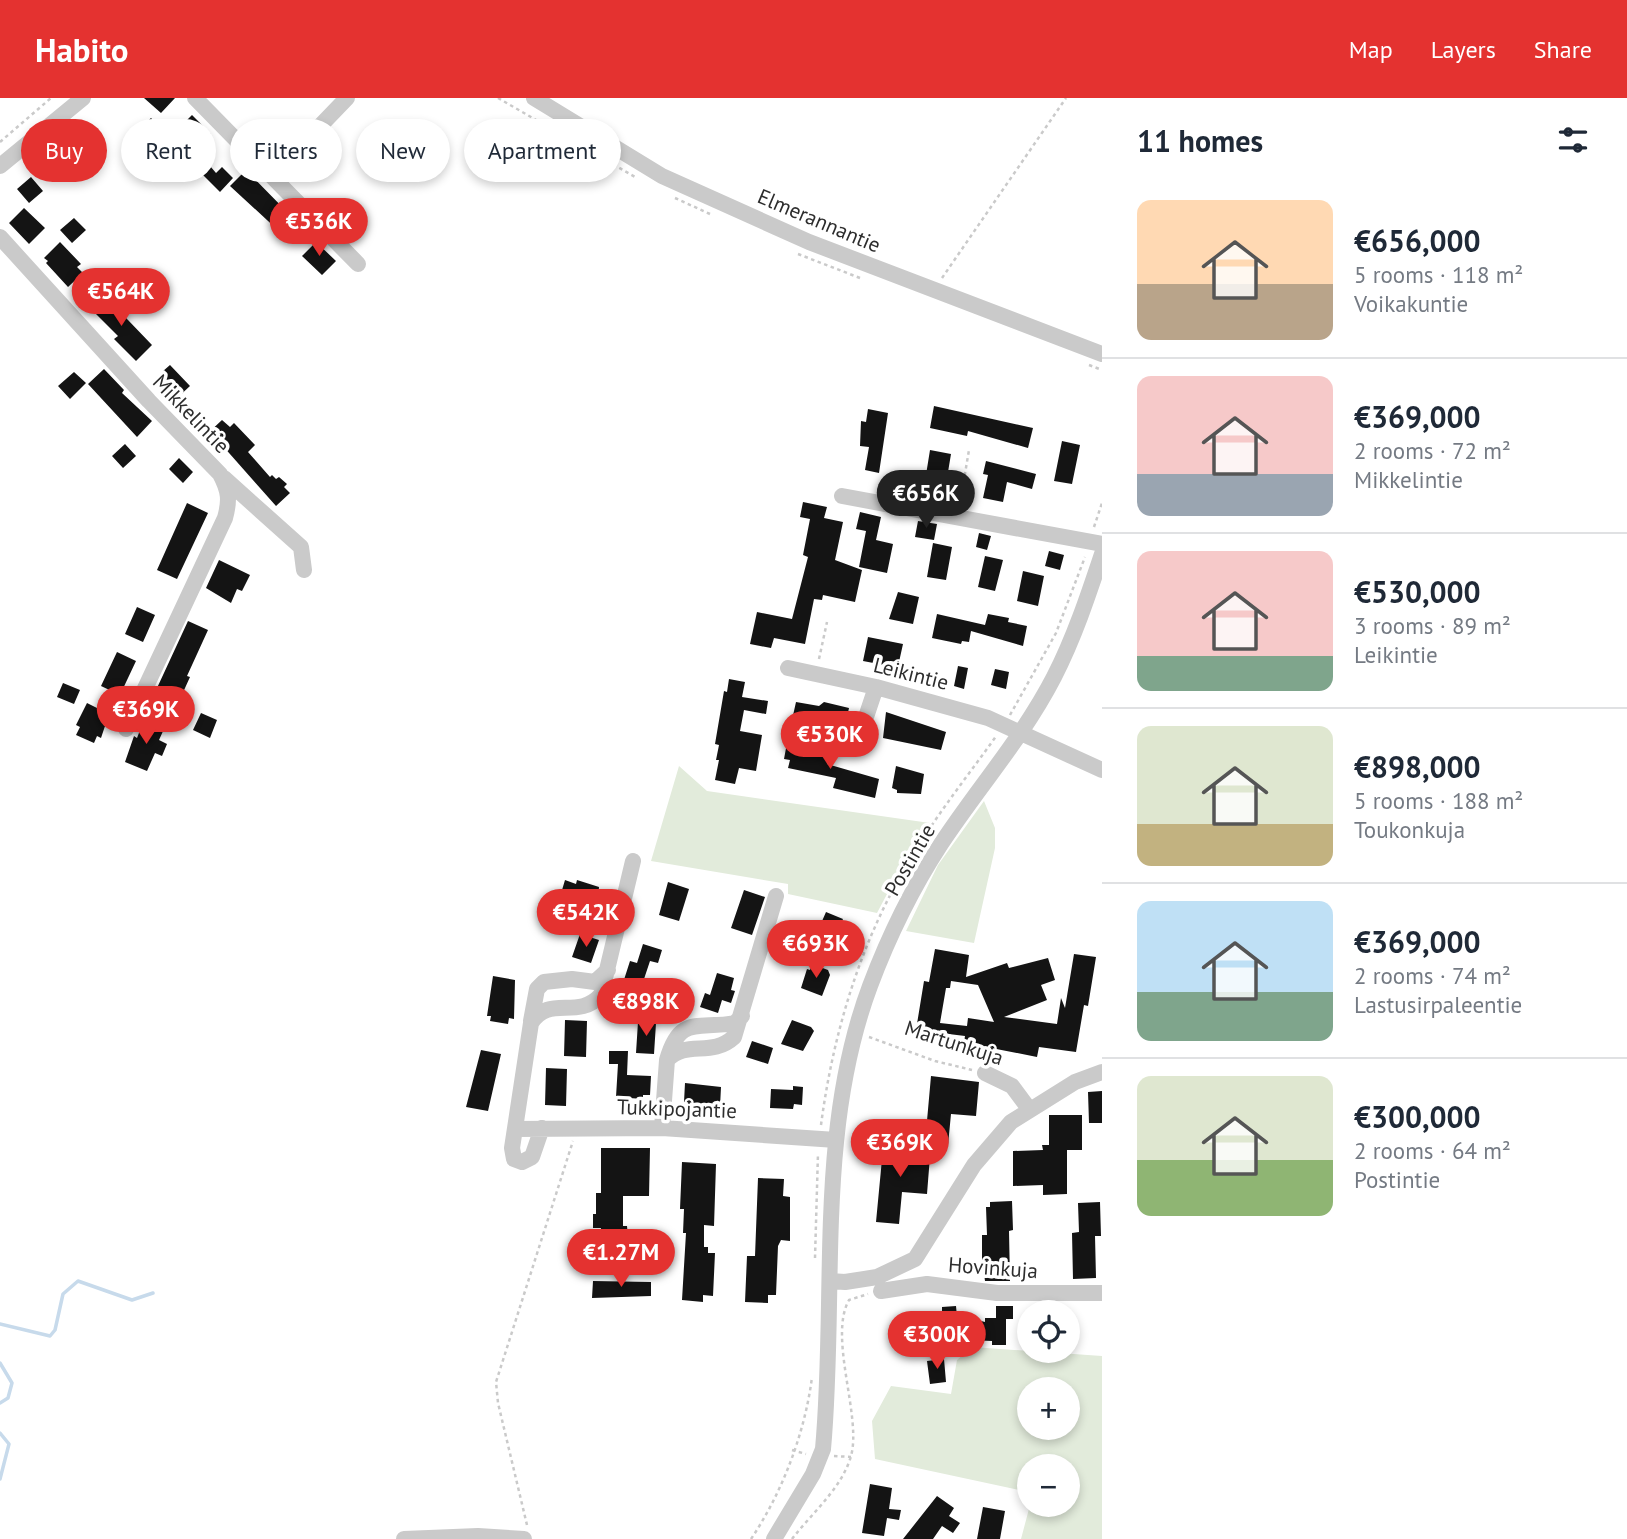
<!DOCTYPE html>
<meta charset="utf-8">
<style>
body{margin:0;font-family:"PT Sans",sans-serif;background:#f2f2f3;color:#1f2937;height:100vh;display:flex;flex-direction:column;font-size:26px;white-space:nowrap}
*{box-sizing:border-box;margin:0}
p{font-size:23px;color:#747a83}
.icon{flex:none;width:38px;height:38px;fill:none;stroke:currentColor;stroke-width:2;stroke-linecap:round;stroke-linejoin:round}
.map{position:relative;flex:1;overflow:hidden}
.drawer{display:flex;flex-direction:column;background:#fff;width:525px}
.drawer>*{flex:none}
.banner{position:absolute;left:21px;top:21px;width:665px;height:63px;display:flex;gap:14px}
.controls{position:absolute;left:1017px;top:1202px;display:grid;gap:14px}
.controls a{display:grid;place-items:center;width:63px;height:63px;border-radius:50%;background:#fff;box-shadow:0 4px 10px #0003;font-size:35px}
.price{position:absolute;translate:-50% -60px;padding:0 16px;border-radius:24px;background:#e43230;color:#fff;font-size:23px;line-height:46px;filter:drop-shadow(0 2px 4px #0008)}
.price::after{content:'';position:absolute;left:50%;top:42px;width:21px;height:16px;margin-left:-10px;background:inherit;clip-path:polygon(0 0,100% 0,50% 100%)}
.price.on{background:#222;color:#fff}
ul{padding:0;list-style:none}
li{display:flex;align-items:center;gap:21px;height:175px;padding:0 35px}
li+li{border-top:2px solid #e0e1e3}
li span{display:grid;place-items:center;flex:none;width:196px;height:140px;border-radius:14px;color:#555}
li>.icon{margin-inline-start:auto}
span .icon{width:84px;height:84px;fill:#fffc;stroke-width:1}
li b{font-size:30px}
h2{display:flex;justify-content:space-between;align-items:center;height:84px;padding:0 35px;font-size:30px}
.pill{padding:0 24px;border-radius:32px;background:#fff;box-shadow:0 4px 10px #0003;font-size:24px;line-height:63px}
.pill.on{background:#e43230;color:#fff}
header{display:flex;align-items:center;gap:42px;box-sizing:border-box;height:98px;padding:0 35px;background:#e43230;color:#fff}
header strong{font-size:33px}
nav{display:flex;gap:38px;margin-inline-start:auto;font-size:24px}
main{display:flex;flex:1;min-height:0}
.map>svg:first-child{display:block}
</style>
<header>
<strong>Habito</strong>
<nav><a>Map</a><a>Layers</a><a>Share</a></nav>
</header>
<main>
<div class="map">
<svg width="1102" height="1441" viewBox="0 0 1102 1441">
<rect width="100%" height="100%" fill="#fff"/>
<path fill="#e2ebdb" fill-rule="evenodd" d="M679,668L707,693L930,725L904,764L877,815L788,796V786L651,763Z
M984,703L995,730V750L974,845L906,833L938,767Z
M972,1249L1102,1258V1441H1021L1030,1407H1068V1368H1029V1394L875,1361L872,1323L891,1288L951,1296L957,1262ZM1029,1292H1068V1330H1029Z"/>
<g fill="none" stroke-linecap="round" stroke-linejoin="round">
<path stroke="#c7daeb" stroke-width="3.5" d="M0,1226L50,1238L55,1232L63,1196L78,1183L132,1202L153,1195
M0,1265L12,1285L8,1300L0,1305
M0,1335L9,1346L0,1381"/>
</g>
<path fill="#141414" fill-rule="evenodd" d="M144,0H175L161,15Z
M192,17L211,36L195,52L176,33Z
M151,20L162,31L149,44L138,32Z
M199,55L216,75L222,69L233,80L220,94L201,75L195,79L185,68Z
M246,72L295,122L281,135L230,88Z
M31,79L43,93L29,105L17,91Z
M24,110L45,130L29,146L9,125Z
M74,120L86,132L72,145L60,132Z
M60,144L81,166L77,169L83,175L68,189L46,165L48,163L44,160Z
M316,144L336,163L322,177L302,158Z
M104,172L113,181L100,194L91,185Z
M103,196L152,247L136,263L114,241L118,238L90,210Z
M170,267L190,288L175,302L155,280Z
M104,271L124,292L122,295L152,323L137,339L88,286Z
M74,274L86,285L70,301L58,288Z
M934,308L1033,330L1028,350L968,333L967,338L930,330Z
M868,311L888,315L879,375L865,372L869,349L860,348L861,323L866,324Z
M222,322L230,329L234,325L255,347L248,354L270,379L272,377L276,381L279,379L287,386L284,389L290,395L276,408L222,347L219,350L206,337Z
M1062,343L1080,347L1072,386L1054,383Z
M125,346L136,358L123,370L112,358Z
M930,352L951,356L946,386L925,383Z
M179,360L193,374L183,385L169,371Z
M986,363L1036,376L1032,391L1007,384L1003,404L983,400L988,377L983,376Z
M803,404L827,409L824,420L843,424L835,462L862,472L855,504L823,497L822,502L814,501L805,546L774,540L771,550L750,546L757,514L792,521L808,459L803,457L810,421L800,419Z
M187,405L208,415L177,481L157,472Z
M860,414L881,419L876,442L893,446L887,475L859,469L866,433L856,431Z
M918,423L937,426L934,442L915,439Z
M979,435L991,438L987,452L976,449Z
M933,445L952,449L946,482L927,479Z
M1049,453L1064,457L1060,472L1045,468Z
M985,458L1003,462L995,493L978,489Z
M219,462L250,477L242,493L237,491L231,505L206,490Z
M1023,473L1044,478L1038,508L1017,503Z
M898,494L919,499L913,526L889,521Z
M137,509L155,517L143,544L125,536Z
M937,516L985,527L988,516L1009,520L1008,524L1027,528L1023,548L971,533L969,544L962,543L961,546L932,540Z
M188,523L208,532L187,578L190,579L180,601L174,598L168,611L151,603Z
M868,539L903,546L899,564L890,563L889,568L863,563Z
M117,554L136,563L120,597L101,588Z
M958,568L968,570L964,591L954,588Z
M995,571L1009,574L1006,591L991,587Z
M729,581L745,584L742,599L768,603L766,616L744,612L740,633L762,637L756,673L739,670L735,686L715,682L719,662H716L719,647L715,646L724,593L727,594Z
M63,585L80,592L74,606L57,599Z
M796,604L819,608L824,604L849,610L844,633L792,622Z
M87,605L109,616L101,640L97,638L94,645L76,637L80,629L76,627Z
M886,614L946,634L941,652L883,640Z
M201,615L217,622L210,640L193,632Z
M144,622L164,631L159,642L167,646L162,658L155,655L147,673L125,664L134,638L137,640Z
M787,645L820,652L819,655L829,657L827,666L879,681L875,700L833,690L836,680L788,670L790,662L784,661Z
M896,668L924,676L921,696L897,695V692L892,690Z
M565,782L576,786L577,782L599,789L597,812L593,811L588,826L565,819L568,812L557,809Z
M668,784L689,791L679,823L659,817Z
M744,792L765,799L752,837L731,830Z
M826,814L843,821L838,832L843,834L835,853L819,846L822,839L816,837Z
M580,836L599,842L591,865L572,859Z
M643,846L662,852L658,865L650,863L640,893L622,888L630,863L637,865Z
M935,851L969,857L966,879L1007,865L1009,870L1048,860L1055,882L1041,887L1047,902L1004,919L1057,926L1061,900L1065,910L1074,856L1096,859L1088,908L1084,907L1076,954L1039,949L1037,959L976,947L975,952L963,950L965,938L916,932L924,883L929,884ZM951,883L978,887L994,924L968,920L967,928L940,925L946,890H950Z
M812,866L828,872L830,877L822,898L801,890L807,871L810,872Z
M717,875L734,880L731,892L735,893L731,905L722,902L718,915L700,909L705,895L710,897Z
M493,878L515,882L514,921L509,920L508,926L490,923L491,918H487Z
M565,922L587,923L586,959L564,958Z
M792,922L811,929L814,933L803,953L781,946Z
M638,924L656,925L654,956L636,955Z
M752,943L773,950L768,966L746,959Z
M481,952L501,956L488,1013L466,1009Z
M609,953H628L627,977L651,978L650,997H643V1001L616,999L618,966H609Z
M546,970L567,971L566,1008L545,1007Z
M931,978L979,984L976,1018L951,1016L948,1047L925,1045Z
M685,985L721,989L720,1009L684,1004Z
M793,988L803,989L802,1007L794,1006L793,1011L770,1010L771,991L793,992Z
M1102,993V1025H1089L1088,994Z
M1049,1017H1082V1052H1067V1096L1043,1097V1087L1013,1088V1053L1043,1052L1042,1047H1049Z
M884,1040L907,1042L905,1056L930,1058L927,1096L902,1094L899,1126L876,1124Z
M601,1050H650L649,1098H623V1128H627L628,1140L643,1139L644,1165L598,1167L601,1130H593V1116H596V1095H601Z
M682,1064L716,1066L714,1128L704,1127V1149H708V1155H715L713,1198L703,1197V1204L682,1202L686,1135H683L684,1111H680Z
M758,1080L784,1081L783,1098L790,1099V1143L781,1142L778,1148L776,1197H768V1205L745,1204L747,1158H755Z
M1012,1103L1013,1132L1009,1133L1010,1183H985L982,1160V1137H987L986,1109H990V1104Z
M1100,1104L1101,1138H1095L1096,1180L1073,1181L1072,1135L1079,1134L1078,1105Z
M593,1183L651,1184V1198L592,1200Z
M956,1208L958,1229L938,1230L937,1215H942V1209Z
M996,1208H1013V1221H1006V1247H992V1243L968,1242V1245L953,1246L952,1233L981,1230V1223L985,1224V1220H996Z
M944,1261L946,1284L930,1286L927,1263Z
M870,1386L892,1390L889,1411L901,1412L899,1422L887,1420L884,1438L862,1435Z
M937,1398L954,1410L949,1418L960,1425L953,1435L942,1428L933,1441H903Z
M983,1409L1005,1413L1000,1441H977Z"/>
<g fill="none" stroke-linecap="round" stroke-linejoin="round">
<path stroke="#cacaca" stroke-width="2.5" stroke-dasharray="3.5 3.5" stroke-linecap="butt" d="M498,0L635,79
M0,44L51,0
M675,100L710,116
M798,156L860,180
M942,180L1066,0
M1089,267L1102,272
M960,405L969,352
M1094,429L1102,405
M819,561L827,524
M1010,617L1056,535L1085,459
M869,939L935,963L972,972
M821,1027C833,936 860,845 908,765C934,720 967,679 997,637
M815,1160L818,1055
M792,1352L806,1356
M834,1358L851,1359
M527,1427L498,1305L496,1284L573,1043
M751,1441C782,1395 805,1335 812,1279
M792,1441C812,1415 842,1390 851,1358C862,1319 828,1239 849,1202L868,1196"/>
<path stroke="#cacaca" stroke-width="16" d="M195,0L358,166
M534,0L662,78L809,144L1102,256
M0,68L83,0
M272,78L347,0
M0,139L149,303L220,376C229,393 230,402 225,420L126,631
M224,380L301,449L304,472
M842,398L1102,446
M788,570L876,589L988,620L1102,672
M858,643L876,589
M531,923L537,891L544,884L572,881L595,884L608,872
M667,962C680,916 698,932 735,925L742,918
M985,975L1012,988L1029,1011
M542,1030L532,1059L522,1064L514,1061L512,1050L531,925C550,896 577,923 601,897L633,763
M662,1030L667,962C687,941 711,960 734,939L776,798
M516,1031L662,1030L836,1042
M830,1183L845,1184L877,1179L915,1161L974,1067L1011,1024L1075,984L1102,974
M881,1193L927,1186L997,1195H1102
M404,1441L478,1438L524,1441
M774,1441L813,1376L823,1351C837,1198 815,1035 870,888C888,840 913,789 941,746C978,690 1023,639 1054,579C1074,540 1088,498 1102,456"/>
</g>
<g text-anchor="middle" stroke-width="7" stroke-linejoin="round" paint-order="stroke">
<g font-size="21" fill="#2d2d2d" stroke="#fff">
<text transform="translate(819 123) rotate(23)" y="7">Elmerannantie</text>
<text transform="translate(191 316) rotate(46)" y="7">Mikkelintie</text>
<text transform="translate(911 576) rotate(14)" y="7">Leikintie</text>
<text transform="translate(910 762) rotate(-60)" y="7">Postintie</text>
<text transform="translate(954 945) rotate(18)" y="7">Martunkuja</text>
<text transform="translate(677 1011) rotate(2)" y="7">Tukkipojantie</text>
<text transform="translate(993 1170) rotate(4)" y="7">Hovinkuja</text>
</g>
</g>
</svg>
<div class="controls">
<a><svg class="icon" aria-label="locate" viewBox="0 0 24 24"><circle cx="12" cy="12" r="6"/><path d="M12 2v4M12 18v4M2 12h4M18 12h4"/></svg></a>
<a>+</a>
<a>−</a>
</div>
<b class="price" style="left:319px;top:160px">€536K</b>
<b class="price" style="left:121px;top:230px">€564K</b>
<b class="price on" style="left:926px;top:432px">€656K</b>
<b class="price" style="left:146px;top:648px">€369K</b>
<b class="price" style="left:830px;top:673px">€530K</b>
<b class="price" style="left:586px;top:851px">€542K</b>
<b class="price" style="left:816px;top:882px">€693K</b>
<b class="price" style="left:646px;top:940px">€898K</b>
<b class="price" style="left:900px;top:1081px">€369K</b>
<b class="price" style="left:621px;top:1191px">€1.27M</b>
<b class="price" style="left:937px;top:1273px">€300K</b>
<div class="banner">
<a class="pill on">Buy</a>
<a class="pill">Rent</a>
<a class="pill">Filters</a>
<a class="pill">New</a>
<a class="pill">Apartment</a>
</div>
</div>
<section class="drawer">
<h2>11 homes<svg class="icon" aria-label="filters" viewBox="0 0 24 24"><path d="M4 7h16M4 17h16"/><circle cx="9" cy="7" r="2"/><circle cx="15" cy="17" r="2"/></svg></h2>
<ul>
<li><span style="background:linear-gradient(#ffd9b3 60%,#b9a48a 0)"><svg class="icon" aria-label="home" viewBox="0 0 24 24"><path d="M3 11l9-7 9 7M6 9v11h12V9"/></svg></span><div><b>€656,000</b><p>5 rooms · 118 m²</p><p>Voikakuntie</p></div></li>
<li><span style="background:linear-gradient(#f6c9c9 70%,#9aa5b1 0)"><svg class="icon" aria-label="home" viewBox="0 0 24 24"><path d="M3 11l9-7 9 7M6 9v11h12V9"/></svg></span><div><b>€369,000</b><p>2 rooms · 72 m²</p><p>Mikkelintie</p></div></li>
<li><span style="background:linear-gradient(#f6c9c9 75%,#7fa58c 0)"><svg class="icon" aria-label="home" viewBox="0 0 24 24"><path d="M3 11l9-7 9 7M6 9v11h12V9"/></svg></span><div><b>€530,000</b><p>3 rooms · 89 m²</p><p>Leikintie</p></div></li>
<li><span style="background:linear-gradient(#dfe7d0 70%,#c2b280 0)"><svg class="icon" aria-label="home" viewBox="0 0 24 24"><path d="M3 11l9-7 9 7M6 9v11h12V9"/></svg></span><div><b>€898,000</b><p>5 rooms · 188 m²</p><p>Toukonkuja</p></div></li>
<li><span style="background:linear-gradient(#bfe0f5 65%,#7fa58c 0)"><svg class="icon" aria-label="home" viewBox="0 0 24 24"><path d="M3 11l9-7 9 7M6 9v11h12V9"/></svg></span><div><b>€369,000</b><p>2 rooms · 74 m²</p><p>Lastusirpaleentie</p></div></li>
<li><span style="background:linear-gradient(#dfe7d0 60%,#8fb573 0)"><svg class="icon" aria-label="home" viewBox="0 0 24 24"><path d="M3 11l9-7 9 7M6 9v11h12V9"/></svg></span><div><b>€300,000</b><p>2 rooms · 64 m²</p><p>Postintie</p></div></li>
</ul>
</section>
</main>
